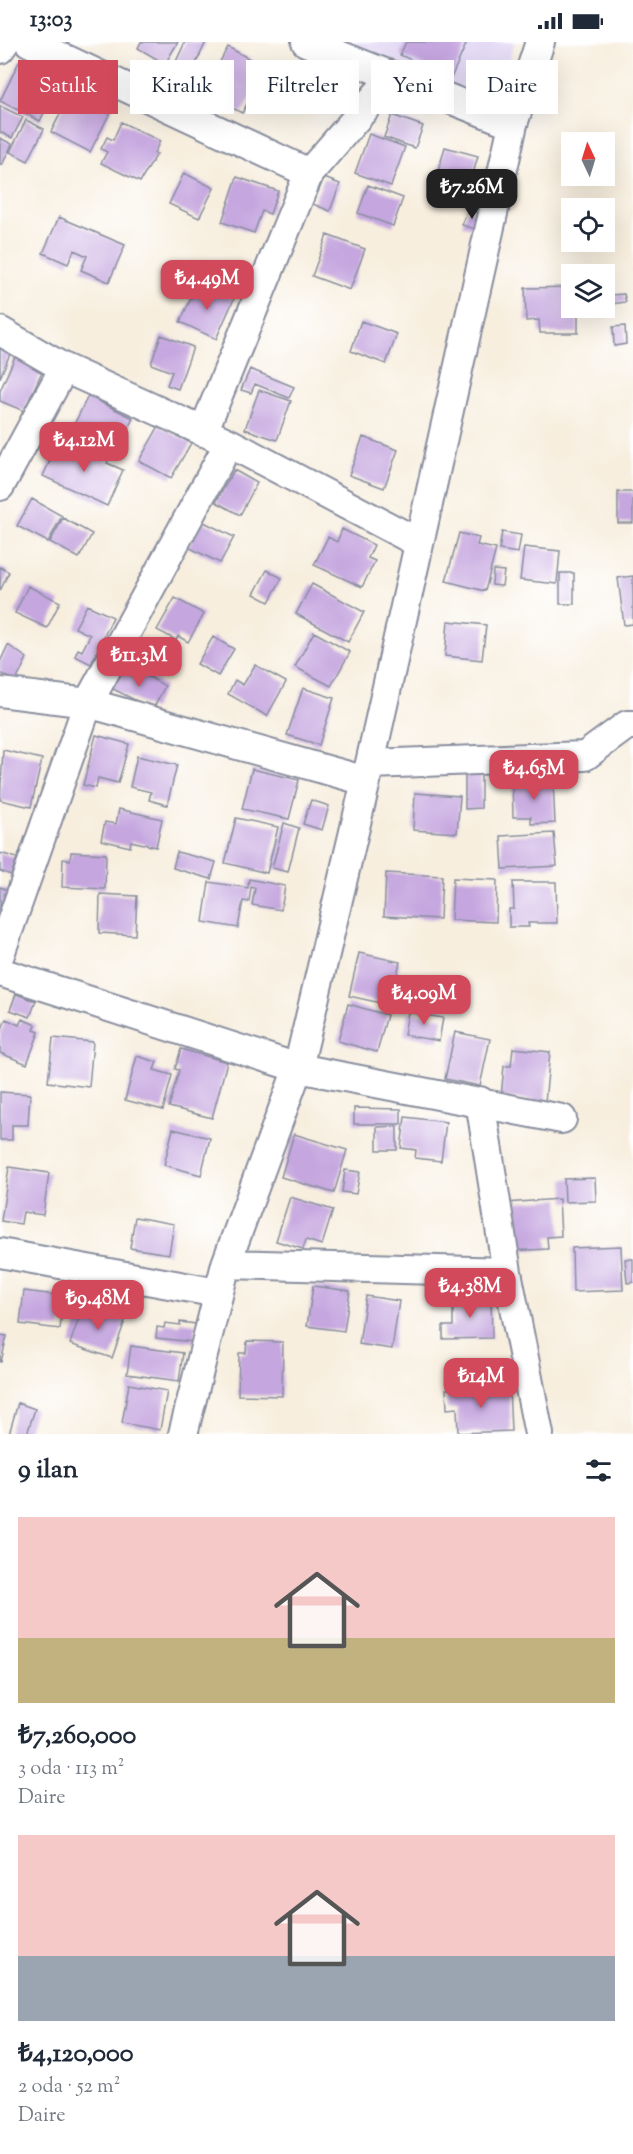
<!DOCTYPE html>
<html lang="tr">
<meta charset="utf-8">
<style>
body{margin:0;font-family:"Sorts Mill Goudy",serif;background:#f2f2f3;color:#1f2937;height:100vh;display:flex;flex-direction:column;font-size:22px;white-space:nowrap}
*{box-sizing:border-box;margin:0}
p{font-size:20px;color:#747a83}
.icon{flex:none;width:33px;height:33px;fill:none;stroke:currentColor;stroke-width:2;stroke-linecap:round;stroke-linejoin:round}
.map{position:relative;height:1392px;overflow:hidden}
.details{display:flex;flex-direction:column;background:#fff;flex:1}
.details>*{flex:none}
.banner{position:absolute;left:18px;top:18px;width:597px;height:54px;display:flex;gap:12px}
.needle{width:39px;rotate:356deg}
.tools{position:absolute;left:561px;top:90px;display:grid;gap:12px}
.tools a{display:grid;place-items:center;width:54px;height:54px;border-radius:0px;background:#fff;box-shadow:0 6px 24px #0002;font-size:30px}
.price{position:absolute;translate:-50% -51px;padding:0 14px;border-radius:12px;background:#d1495b;color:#fff;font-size:20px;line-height:39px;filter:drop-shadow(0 2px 3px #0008)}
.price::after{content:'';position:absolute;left:50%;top:36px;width:18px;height:14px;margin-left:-9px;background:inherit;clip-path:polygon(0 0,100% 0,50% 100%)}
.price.current{background:#222;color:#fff}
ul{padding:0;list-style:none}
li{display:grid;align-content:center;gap:12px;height:318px;padding:0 18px}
li span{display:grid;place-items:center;height:186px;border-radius:0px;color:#555}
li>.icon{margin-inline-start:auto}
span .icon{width:108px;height:108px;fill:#fffc;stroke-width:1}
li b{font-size:26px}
h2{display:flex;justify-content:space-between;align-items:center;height:72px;padding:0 18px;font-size:26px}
.chip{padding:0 21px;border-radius:0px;background:#fff;box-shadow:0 6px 24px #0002;font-size:21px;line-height:54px}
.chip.current{background:#d1495b;color:#fff}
.status{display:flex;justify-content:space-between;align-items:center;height:42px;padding:0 30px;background:#fff;direction:ltr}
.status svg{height:16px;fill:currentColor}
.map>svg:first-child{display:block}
</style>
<div class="status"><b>13:03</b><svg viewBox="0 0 49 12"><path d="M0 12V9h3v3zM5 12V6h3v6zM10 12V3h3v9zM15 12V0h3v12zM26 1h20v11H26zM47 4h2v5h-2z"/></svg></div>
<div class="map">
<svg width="633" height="1392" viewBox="0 0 633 1392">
<rect width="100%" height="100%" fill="#fff"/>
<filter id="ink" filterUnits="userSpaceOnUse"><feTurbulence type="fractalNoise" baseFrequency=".0167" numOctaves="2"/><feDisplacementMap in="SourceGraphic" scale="12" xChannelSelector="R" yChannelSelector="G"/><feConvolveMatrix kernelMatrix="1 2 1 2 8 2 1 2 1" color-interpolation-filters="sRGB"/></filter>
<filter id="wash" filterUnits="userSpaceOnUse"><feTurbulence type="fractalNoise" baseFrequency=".008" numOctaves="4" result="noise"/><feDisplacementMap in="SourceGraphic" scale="24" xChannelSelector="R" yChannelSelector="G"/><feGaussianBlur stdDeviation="1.35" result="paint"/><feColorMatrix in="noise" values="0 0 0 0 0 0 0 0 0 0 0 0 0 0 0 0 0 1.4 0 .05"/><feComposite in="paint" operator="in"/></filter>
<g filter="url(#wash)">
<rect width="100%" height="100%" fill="#f7eede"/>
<path fill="#e0d4f4" d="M328,0H515L492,68Z"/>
<g id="blocks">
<path fill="#c5a6df" d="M141,0H178L165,22L138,6Z
M185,0H206L191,32L174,24Z
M406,0H467L451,36L400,13Z
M228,5L266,26L242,71L203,51Z
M21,16L61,36L40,79L0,59Z
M149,21L164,31L148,55L133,45Z
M74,45L113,65L90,110L51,90Z
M0,64L23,75L12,96L0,90Z
M392,73L423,84L415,106L384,95Z
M26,78L44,87L28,119L10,110Z
M121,80L160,99L154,111L157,112L140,140L101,121L107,110L101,107L107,95L113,98Z
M369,92L405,105L391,144L355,131Z
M0,96L12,102L2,123L0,122Z
M445,105L478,114L468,150L435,141Z
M184,131L214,146L199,176L169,162Z
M237,135L278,149L270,172L262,169L254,191L222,180Z
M324,136L340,142L330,169L313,162Z
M368,143L403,156L393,184L358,171Z
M468,168L481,172L475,187L462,183Z
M59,175L125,203L109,240L81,228L87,214L74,208L68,222L43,211Z
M327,193L365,207L350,248L312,234Z
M198,241L234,257L216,297L180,280Z
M572,245V266H578V291H540L539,278L526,279L525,246Z
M624,252L626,260L612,262L611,253Z
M361,279L397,292L386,322L351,309Z
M625,284L626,302L614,304L613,285Z
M161,293L193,305L178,347L167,343L172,330L151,322Z
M0,297L14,302L0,336Z
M17,310L45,323L24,369L0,359V349Z
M250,327L294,345L289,356L255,342L251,351L241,348Z
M259,348L291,359L277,398L245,387Z
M88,354L133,376L117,410L71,389Z
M159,384L191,401L171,436L139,419Z
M363,395L398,408L384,446L349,433Z
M59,399L94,415L97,408L110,414L107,421L123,428L107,464L43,434Z
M234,428L257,441L240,473L216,460Z
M618,450H633V481H618Z
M32,457L62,474L48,500L17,484Z
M63,476L92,492L79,516L50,500Z
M202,479L234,495L220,521L188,505Z
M342,487L374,503L368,516L375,519L362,545L314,523L328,495L337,500Z
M502,490L521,493L518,511L499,508Z
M459,491L479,496L477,503L496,507L485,549L446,539Z
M524,505L560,509L557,542L520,538Z
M0,525L9,530L0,549Z
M267,528L282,536L269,560L254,552Z
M493,528L504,529L502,544L492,543Z
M560,531H574V562H560Z
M633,534V582L624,583L618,536Z
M312,542L364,570L348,600L296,572Z
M28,544L60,560L47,586L15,571Z
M175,556L204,572L188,600L178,594L176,598L157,588Z
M87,563L113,575L91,622L75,614L78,607L82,609L90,593L75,586Z
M448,579L486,583L482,618L445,614Z
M314,590L350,610L331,644L295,625Z
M213,595L234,607L218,634L197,622Z
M8,603L27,616L16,639L0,631V620Z
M255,623L286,640L267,674L228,652L235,638L243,643Z
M121,628L139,637L142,631L165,644L153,667L111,646Z
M303,646L334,656L319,703L287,693Z
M96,693L129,702L118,741L98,736L96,746L83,743Z
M3,708L42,717L31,765L0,758Z
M137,714L177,723L167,763L149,758L151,750L130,745Z
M252,727L299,738L289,777L242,767Z
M465,730H481V766L465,767Z
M553,738L555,781L531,782V775H513L512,740Z
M415,751L460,754L457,791L413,788Z
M311,758L329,764L322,788L303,782Z
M119,767L162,777L156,805L131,799L130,805L101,798L105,780L116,782Z
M236,776L278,785L267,831L225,821Z
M284,781L299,786L288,830L272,826Z
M554,791L557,824L503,827L501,794Z
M71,810L106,812L105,847L62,845L63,817L70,818Z
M177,810L216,820L211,837L173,826Z
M0,811L17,816L11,833L0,829Z
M386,831L442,834L440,877L384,874Z
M453,836L497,838L496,880L451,878Z
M249,837L285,844L281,868L252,863L255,846L251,845L249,860L243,859L238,886L203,880L209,840L248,846Z
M513,840H556L557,881H528L529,885H509V867H514Z
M0,845L11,849L0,882Z
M100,852L137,854L135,893L99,891Z
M359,911L400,920L390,963L349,954Z
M16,952L36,959L30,975L10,968Z
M348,962L387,973L377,1010L338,999Z
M408,970L443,976L439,999L404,993Z
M6,977L19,983L22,977L36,983L34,988L39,990L27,1022L0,1011V992Z
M455,990L490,997L480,1044L445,1037Z
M53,996L93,1000L89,1045L48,1040Z
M513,1006L550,1010L545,1060L501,1055L504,1024H511Z
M181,1007L227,1020L212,1076L169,1065L179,1028L175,1027Z
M137,1014L157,1020L154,1028L172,1033L163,1068L125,1058Z
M0,1050L30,1052L28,1083H12V1098H0Z
M354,1066L401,1067V1082H354Z
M405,1075L446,1080L441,1119L415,1116L416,1108L401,1106Z
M397,1084V1108H377V1085Z
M173,1087L210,1096L201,1133L164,1123Z
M294,1092L347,1108L334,1151L281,1135Z
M9,1125L49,1131L43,1173L23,1170L21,1182L1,1179Z
M345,1128L360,1130L356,1152L342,1150Z
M595,1136L596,1159L565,1160L564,1137Z
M290,1155L333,1168L322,1203L306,1198L303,1207L276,1199Z
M559,1157L561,1194L547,1195L548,1207L508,1209L505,1161Z
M135,1175L174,1182L169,1212L130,1206Z
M621,1204L623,1248L573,1250L572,1206Z
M625,1217H633V1240L627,1241Z
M313,1244L350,1249L344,1289L307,1284Z
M24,1249L64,1254L60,1287L20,1282Z
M366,1254L399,1259L392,1307L359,1302Z
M491,1254L492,1296L443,1297V1284H453V1255Z
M84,1261L126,1276L112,1316L70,1302Z
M180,1280L196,1282L194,1300L156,1296L157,1285L164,1286L165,1281L180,1283Z
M0,1293L7,1294L1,1320H0Z
M247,1299L283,1300L282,1354L238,1353L239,1311H246Z
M131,1304L183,1311L179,1339L127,1332Z
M129,1342L167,1349L160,1388L122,1381Z
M509,1344L511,1389L458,1391L457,1366L447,1367L446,1347Z
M18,1361L35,1367L27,1392H9Z"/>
</g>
</g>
<g filter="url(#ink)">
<use href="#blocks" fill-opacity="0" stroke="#898e9e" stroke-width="1.5"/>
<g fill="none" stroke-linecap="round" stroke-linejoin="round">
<defs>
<path id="minor" d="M29,0L309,131L203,390
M306,0L513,82
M0,7L5,0
M309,131L393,34
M0,289L64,326L229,401L419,501
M0,444L64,326
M0,650L88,661L366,739
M370,722L585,714L627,683H633
M0,912L88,661L229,401
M0,930L298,1026L562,1077
M480,1059L507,1230L539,1392
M0,1211L218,1251
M226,1222L507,1230
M183,1392L226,1222L298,1026L366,739L513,82L540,0"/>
</defs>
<use href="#minor" stroke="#898e9e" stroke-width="32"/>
<use href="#minor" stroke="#fff" stroke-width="28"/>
</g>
</g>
</svg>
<div class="tools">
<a><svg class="needle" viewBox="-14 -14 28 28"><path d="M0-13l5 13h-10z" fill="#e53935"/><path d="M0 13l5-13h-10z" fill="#747a83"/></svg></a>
<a><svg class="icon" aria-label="locate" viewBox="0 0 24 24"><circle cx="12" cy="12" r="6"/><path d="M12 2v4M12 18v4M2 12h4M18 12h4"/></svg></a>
<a><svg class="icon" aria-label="layers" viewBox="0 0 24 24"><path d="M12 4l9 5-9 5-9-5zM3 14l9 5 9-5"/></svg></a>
</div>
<b class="price current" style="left:472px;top:178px">₺7.26M</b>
<b class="price" style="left:207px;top:269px">₺4.49M</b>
<b class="price" style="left:84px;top:431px">₺4.12M</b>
<b class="price" style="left:139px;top:646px">₺11.3M</b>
<b class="price" style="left:534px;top:759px">₺4.65M</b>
<b class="price" style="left:424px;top:984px">₺4.09M</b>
<b class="price" style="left:470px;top:1277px">₺4.38M</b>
<b class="price" style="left:98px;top:1289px">₺9.48M</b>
<b class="price" style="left:481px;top:1367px">₺14M</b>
<div class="banner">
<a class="chip current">Satılık</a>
<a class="chip">Kiralık</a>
<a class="chip">Filtreler</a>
<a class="chip">Yeni</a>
<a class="chip">Daire</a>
</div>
</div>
<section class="details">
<h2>9 ilan<svg class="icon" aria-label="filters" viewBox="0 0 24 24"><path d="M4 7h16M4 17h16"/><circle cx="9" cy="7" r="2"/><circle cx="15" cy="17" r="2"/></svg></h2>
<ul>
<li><span style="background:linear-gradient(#f6c9c9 65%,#c2b280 0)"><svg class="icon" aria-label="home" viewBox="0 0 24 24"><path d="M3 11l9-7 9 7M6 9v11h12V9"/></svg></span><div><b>₺7,260,000</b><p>3 oda · 113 m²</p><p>Daire</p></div></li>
<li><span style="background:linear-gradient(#f6c9c9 65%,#9aa5b1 0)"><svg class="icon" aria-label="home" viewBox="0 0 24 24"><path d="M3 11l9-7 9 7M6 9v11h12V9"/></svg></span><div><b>₺4,120,000</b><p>2 oda · 52 m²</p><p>Daire</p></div></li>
</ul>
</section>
